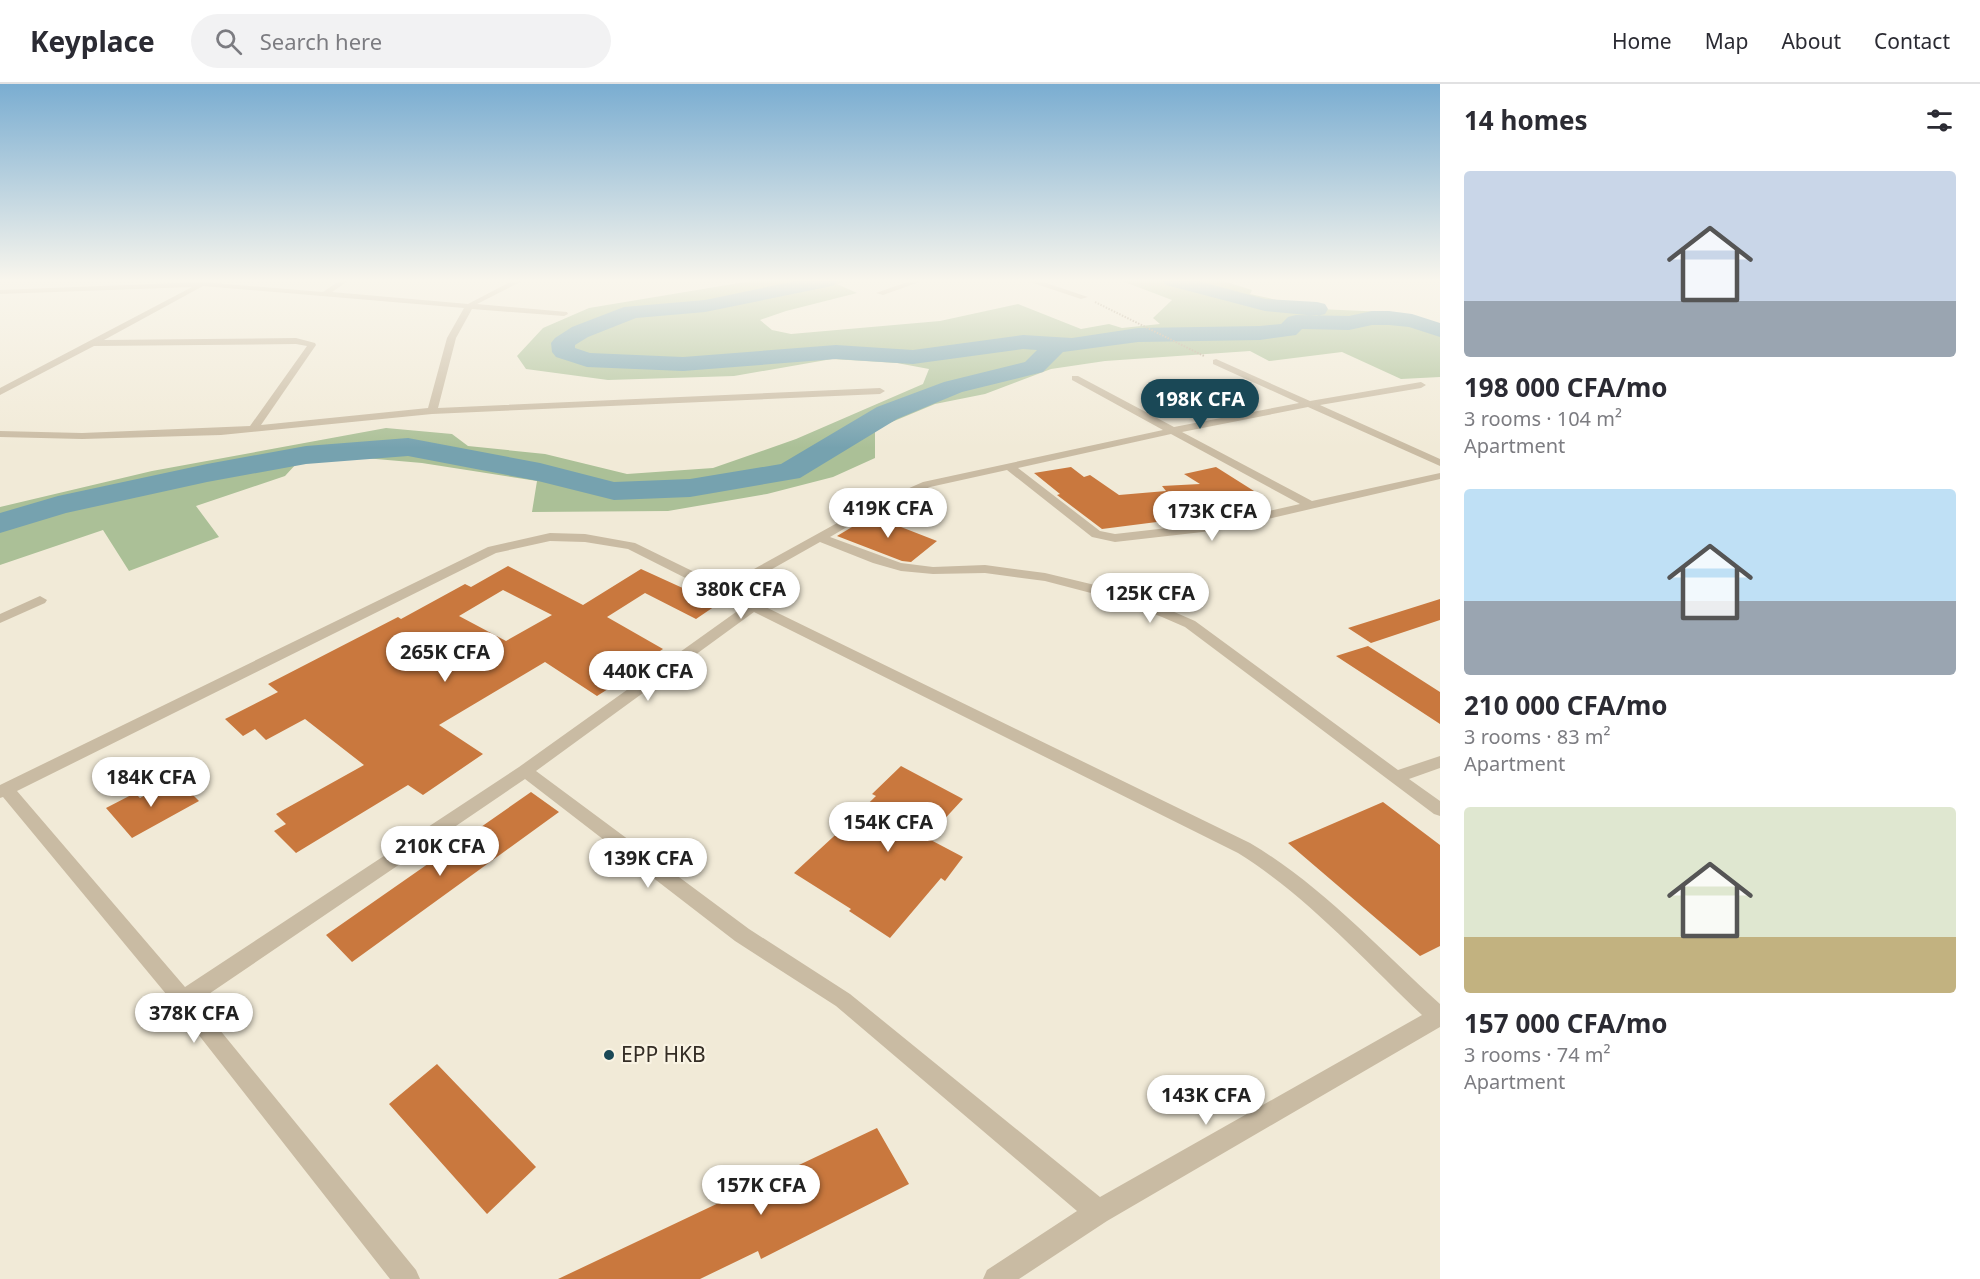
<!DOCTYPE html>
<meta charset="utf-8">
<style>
body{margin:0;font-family:"Noto Sans",sans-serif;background:#f2f2f3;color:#2b2b33;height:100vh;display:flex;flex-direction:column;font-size:22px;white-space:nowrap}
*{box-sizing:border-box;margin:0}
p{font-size:20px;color:#7c7c81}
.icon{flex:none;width:33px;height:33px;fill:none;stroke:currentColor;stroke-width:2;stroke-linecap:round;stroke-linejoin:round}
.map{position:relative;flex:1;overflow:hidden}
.sheet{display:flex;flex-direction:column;background:#fff;width:540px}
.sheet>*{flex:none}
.price{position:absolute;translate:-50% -51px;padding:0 14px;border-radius:21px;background:#fff;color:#222;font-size:20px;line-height:39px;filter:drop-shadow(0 2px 3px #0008)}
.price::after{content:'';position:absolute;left:50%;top:36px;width:18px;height:14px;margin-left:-9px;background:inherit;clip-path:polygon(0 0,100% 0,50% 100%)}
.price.active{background:#1a4856;color:#fff}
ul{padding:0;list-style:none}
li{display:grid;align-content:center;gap:12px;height:318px;padding:0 24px}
li span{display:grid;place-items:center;height:186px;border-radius:6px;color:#555}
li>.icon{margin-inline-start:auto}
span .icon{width:108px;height:108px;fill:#fffc;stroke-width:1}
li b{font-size:26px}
h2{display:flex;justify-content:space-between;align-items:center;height:72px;padding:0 24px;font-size:26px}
header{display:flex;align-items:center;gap:36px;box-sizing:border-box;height:84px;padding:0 30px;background:#fff;border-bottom:2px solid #e1e1e2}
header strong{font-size:28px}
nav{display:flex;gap:33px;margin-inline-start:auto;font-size:21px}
.search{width:420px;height:54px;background:#f2f2f3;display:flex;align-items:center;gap:15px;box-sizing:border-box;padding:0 21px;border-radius:33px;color:#7c7c81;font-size:22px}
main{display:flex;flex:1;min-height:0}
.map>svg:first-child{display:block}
</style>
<header>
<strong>Keyplace</strong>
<div class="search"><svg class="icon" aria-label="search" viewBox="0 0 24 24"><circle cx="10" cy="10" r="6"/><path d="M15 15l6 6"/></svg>Search here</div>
<nav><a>Home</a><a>Map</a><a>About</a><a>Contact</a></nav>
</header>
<main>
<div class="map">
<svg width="1440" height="1195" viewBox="0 0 1440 1195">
<rect width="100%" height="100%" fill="#f1ead7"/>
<path fill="#abc097" d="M751,197H845L837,200L857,209L786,227L760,236L772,246L791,250L940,237L1018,220L1081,245L1109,240L1122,244L1160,240L1153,234L1172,216L1122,197H1223L1252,206L1250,210L1318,225L1387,228L1440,246V293L1401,295L1342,268L1269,277L1250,267L1105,277L1051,285L985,310L935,320L875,345V374L833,393L767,410L668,427L532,428L537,397L422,379L353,373L297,379L285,392L196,422L219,453L129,487L103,446L0,481V423L152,387L386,344L452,350L468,362L545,370L627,390L713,384L796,355L923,300L929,285L897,279L832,275L734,292L608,296L526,285L517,272L543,244L589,224Z"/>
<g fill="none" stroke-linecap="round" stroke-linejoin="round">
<path fill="#76a2af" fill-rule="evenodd" d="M796,197H837L834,201L827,203L705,228L636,234L588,253L575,261V264L590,269L683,273L836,261L913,266L1023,251L1072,254L1138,244L1260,242L1281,240L1288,233L1296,231L1349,232L1372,227H1389L1412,230L1440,239V253L1409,243L1389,241H1372L1349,246L1302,245L1296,251L1260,256L1138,258L1063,268L1043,288L962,308L897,335L800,394L690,413L614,416L538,397L408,372L306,380L207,398L66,429L0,449V429L58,412L207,380L306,362L408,354L540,379L614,398L690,395L781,380L877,323L944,298L1025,278L1037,266L1023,265L913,280L836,275L683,287L587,283L556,273L552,268L551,259L555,254L572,243L624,223L705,216Z
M1163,197H1198L1265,215L1317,218L1325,220L1328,225L1325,230L1317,232L1265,227L1166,201Z"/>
</g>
<path fill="#c9783e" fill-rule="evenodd" d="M1071,383L1084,393L1090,391L1119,411L1166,407L1162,402L1200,400L1184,390L1216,383L1254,407L1245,409L1260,418L1206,430L1186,432L1188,434L1102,445L1057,411L1060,410L1034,389Z
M872,431L901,443L937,457L911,478L902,477L837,452Z
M508,482L583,521L641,485L698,511L701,509L721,518L696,535L645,509L607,533L663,565L627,589L630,591L597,612L545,578L439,641L483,670L423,711L408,701L296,769L274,747L286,740L276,730L364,681L305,635L266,656L255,645L243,652L225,635L278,608L268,600L398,533L401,535L465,500L471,503ZM503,506L552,531L506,557L459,532Z
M1440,515V536L1371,559L1348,544Z
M1368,562L1440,608V640L1336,572Z
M901,682L963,715L927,754L963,773L945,797L941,794L890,854L849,827L851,825L794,789L845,742L876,712L872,710Z
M179,697L199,717L132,754L106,724L135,709L140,714L151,708L153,711Z
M531,708L559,728L352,878L326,851Z
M1383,718L1440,761V862L1420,872L1288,759Z
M437,980L536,1083L487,1130L389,1020Z
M877,1044L909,1100L761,1175L758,1167L700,1195H558Z"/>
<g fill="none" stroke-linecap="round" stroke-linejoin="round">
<path stroke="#b5a58d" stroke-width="2" stroke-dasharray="1.5 1.5" stroke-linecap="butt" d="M1095,218L1204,272"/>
<path fill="#c9bba3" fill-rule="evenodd" d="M339,197H348L332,208L468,220L512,197H522L477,220L567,228L568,230L564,232L472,225L456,254L438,324L880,304L885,307L880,310L432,330L221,351L82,355L0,353V347L82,349L250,342L307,262L296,260L94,262L0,311V304L192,203L0,210V206L202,198L323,208ZM203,202L464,224L447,254L428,324L261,341L316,261L315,259L296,254L104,256Z
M910,197H922L883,211L876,209Z
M1027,197H1040L1088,213L1081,215Z
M1391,197H1400L1396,199Z
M1216,275L1310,317L1421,298L1426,301L1421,304L1320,321L1440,375V382L1308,323L1182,348L1312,417L1440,389V395L1220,446L1115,458L1092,453L1007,386L930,403L876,426L830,453L901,479L933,483L985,481L1045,489L1099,502L1172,527L1195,537L1398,686L1440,672V684L1409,695L1440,717V732L1434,730L1185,543L1162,533L1114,515L1045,497L985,489L933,490L901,487L873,479L820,458L733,507L1250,759C1321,801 1379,865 1440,920V943L1107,1137L1019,1195H983L987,1186L1077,1127L836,922L735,857L525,695L197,918L416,1186L420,1195H390L176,922L3,713L0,714V701L488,463L550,449L585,450L635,459L723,502L868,422L923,398L1163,346L1072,296V292H1078L1174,343L1299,319L1213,280V276ZM1171,350L1300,420L1220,438L1115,450L1100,447L1018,384ZM550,457L585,458L628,465L743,523L519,683L185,903L17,707L496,469ZM754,528L1238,769C1307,812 1363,875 1422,931L1100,1113L850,910L749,845L536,687Z
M40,512L47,516L45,519L0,539V530Z"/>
</g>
<linearGradient id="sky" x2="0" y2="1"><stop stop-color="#7aadd1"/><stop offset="0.54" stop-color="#f9f6ed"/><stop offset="1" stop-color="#f9f6ed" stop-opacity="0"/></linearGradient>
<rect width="1440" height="364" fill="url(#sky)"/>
<circle fill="#1a4856" stroke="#f9f3e3" stroke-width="2" cx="609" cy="971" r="6"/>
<g text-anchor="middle" stroke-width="4.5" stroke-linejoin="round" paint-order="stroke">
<g font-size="21" fill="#342d25" stroke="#f9f3e3" text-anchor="start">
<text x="621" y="978">EPP HKB</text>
</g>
</g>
</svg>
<b class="price active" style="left:1200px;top:346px">198K CFA</b>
<b class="price" style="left:888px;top:455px">419K CFA</b>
<b class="price" style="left:1212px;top:458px">173K CFA</b>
<b class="price" style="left:741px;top:536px">380K CFA</b>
<b class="price" style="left:1150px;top:540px">125K CFA</b>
<b class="price" style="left:445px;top:599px">265K CFA</b>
<b class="price" style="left:648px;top:618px">440K CFA</b>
<b class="price" style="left:151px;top:724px">184K CFA</b>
<b class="price" style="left:888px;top:769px">154K CFA</b>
<b class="price" style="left:440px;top:793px">210K CFA</b>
<b class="price" style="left:648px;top:805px">139K CFA</b>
<b class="price" style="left:194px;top:960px">378K CFA</b>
<b class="price" style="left:1206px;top:1042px">143K CFA</b>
<b class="price" style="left:761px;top:1132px">157K CFA</b>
</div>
<section class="sheet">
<h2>14 homes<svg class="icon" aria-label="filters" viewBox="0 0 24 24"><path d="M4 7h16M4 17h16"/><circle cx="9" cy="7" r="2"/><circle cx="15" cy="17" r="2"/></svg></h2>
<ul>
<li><span style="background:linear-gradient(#c9d6e8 70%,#9aa5b1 0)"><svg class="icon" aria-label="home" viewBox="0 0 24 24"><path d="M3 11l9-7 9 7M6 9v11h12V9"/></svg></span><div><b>198 000 CFA/mo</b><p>3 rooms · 104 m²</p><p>Apartment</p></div></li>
<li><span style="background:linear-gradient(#bfe0f5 60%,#9aa5b1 0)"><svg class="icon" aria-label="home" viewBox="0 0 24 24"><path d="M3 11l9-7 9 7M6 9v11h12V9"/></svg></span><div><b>210 000 CFA/mo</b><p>3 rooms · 83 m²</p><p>Apartment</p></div></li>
<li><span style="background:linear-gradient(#dfe7d0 70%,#c2b280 0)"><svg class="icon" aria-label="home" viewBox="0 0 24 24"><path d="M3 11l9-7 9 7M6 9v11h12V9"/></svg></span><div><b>157 000 CFA/mo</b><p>3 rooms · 74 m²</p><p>Apartment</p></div></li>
</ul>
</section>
</main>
